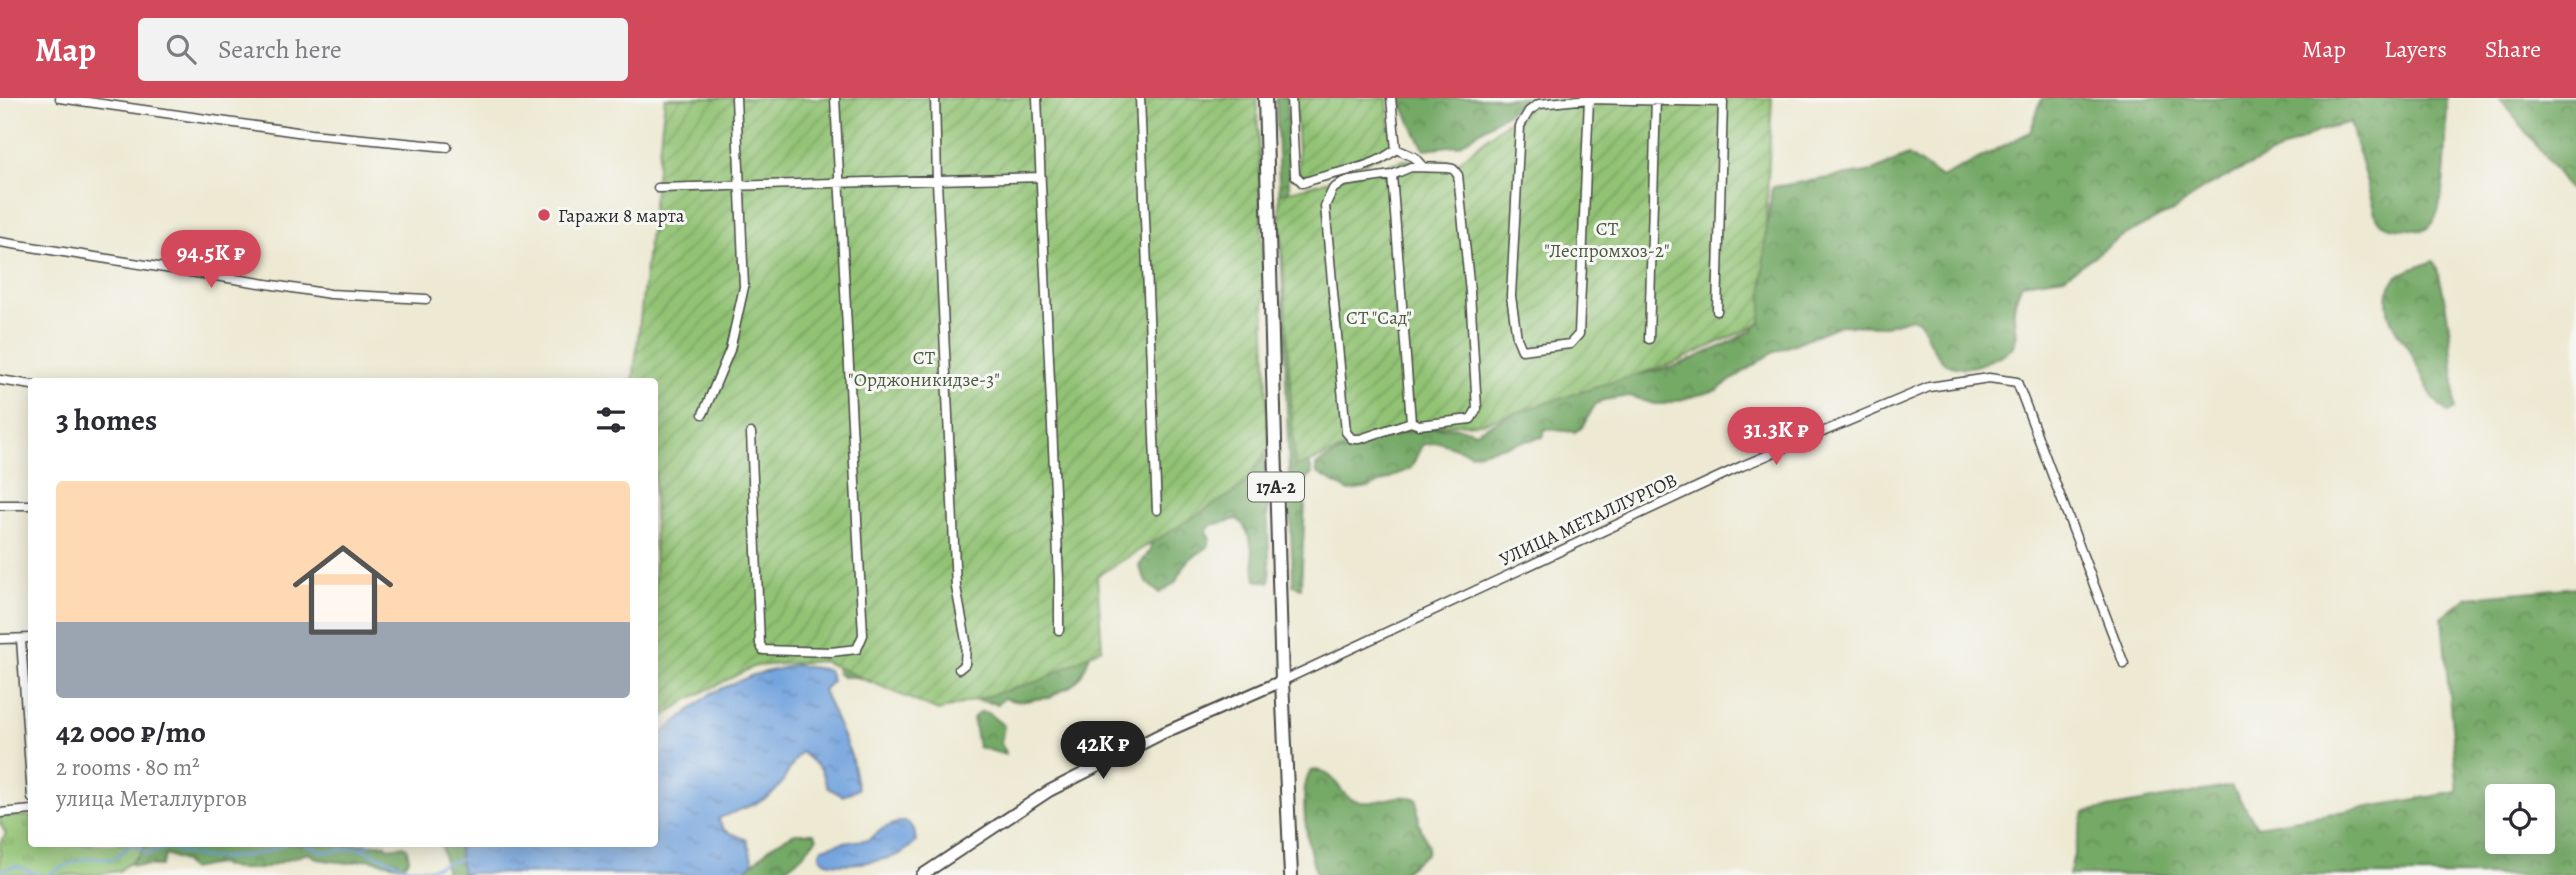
<!DOCTYPE html>
<meta charset="utf-8">
<style>
body{margin:0;font-family:Alegreya,serif;background:#f2f2f3;color:#2b2b33;height:100vh;display:flex;flex-direction:column;font-size:26px;white-space:nowrap}
*{box-sizing:border-box;margin:0}
p{font-size:23px;color:#7c7c81}
.icon{flex:none;width:38px;height:38px;fill:none;stroke:currentColor;stroke-width:2;stroke-linecap:round;stroke-linejoin:round}
.map{position:relative;flex:1;overflow:hidden}
.panel{position:absolute;left:28px;top:280px;width:630px;height:469px;display:flex;flex-direction:column;background:#fff;border-radius:7px;box-shadow:0 4px 18px #0003}
.panel>*{flex:none}
.fabs{position:absolute;left:2485px;top:686px;display:grid;gap:14px}
.fabs a{display:grid;place-items:center;width:70px;height:70px;border-radius:7px;background:#fff;box-shadow:0 4px 18px #0003;font-size:35px}
.price{position:absolute;translate:-50% -60px;padding:0 16px;border-radius:24px;background:#d1495b;color:#fff;font-size:23px;line-height:46px;filter:drop-shadow(0 2px 4px #0008)}
.price::after{content:'';position:absolute;left:50%;top:42px;width:21px;height:16px;margin-left:-10px;background:inherit;clip-path:polygon(0 0,100% 0,50% 100%)}
.price.selected{background:#222;color:#fff}
ul{padding:0;list-style:none}
li{display:grid;align-content:center;gap:14px;height:371px;padding:0 28px}
li span{display:grid;place-items:center;height:217px;border-radius:7px;color:#555}
li>.icon{margin-inline-start:auto}
span .icon{width:126px;height:126px;fill:#fffc;stroke-width:1}
li b{font-size:30px}
h2{display:flex;justify-content:space-between;align-items:center;height:84px;padding:0 28px;font-size:30px}
header{display:flex;align-items:center;gap:42px;box-sizing:border-box;height:98px;padding:0 35px;background:#d1495b;color:#fff}
header strong{font-size:33px}
nav{display:flex;gap:38px;margin-inline-start:auto;font-size:24px}
.search{width:490px;height:63px;background:#f2f2f3;display:flex;align-items:center;gap:18px;box-sizing:border-box;padding:0 24px;border-radius:7px;color:#7c7c81;font-size:26px}
.map>svg:first-child{display:block}
</style>
<header>
<strong>Map</strong>
<div class="search"><svg class="icon" aria-label="search" viewBox="0 0 24 24"><circle cx="10" cy="10" r="6"/><path d="M15 15l6 6"/></svg>Search here</div>
<nav><a>Map</a><a>Layers</a><a>Share</a></nav>
</header>
<div class="map">
<svg width="2576" height="777" viewBox="0 0 2576 777">
<defs>
<pattern id="grass-tufts" width="24" height="20" patternUnits="userSpaceOnUse" patternTransform="scale(1.75)"><rect width="24" height="20" fill="#92c374"/><path d="M3 7l-1-3M5 7V3M7 7l1-3M15 17l-1-3M17 17v-4M19 17l1-3" fill="none" stroke="#779f5f"/></pattern>
<pattern id="forest-crowns" width="20" height="18" patternUnits="userSpaceOnUse" patternTransform="scale(1.75)"><rect width="20" height="18" fill="#75a966"/><path d="M2 6a3 3 0 1 1 6 0M12 15a3 3 0 1 1 6 0" fill="none" stroke="#608a54"/></pattern>
<pattern id="garden-furrows" width="10" height="10" patternUnits="userSpaceOnUse" patternTransform="scale(1.75)"><rect width="10" height="10" fill="#92c374"/><path d="M-1 1l2-2M0 10L10 0M9 11l2-2" fill="none" stroke="#779f5f"/></pattern>
<pattern id="water-ripples" width="26" height="14" patternUnits="userSpaceOnUse" patternTransform="scale(1.75)"><rect width="26" height="14" fill="#75a4de"/><path d="M2 4q2-2 4 0t4 0M15 11q2-2 4 0t4 0" fill="none" stroke="#6086b4"/></pattern>
</defs>
<rect width="100%" height="100%" fill="#f6f6f2"/>
<filter id="ink" filterUnits="userSpaceOnUse"><feTurbulence type="fractalNoise" baseFrequency=".0143" numOctaves="2"/><feDisplacementMap in="SourceGraphic" scale="14" xChannelSelector="R" yChannelSelector="G"/><feConvolveMatrix kernelMatrix="1 2 1 2 8 2 1 2 1" color-interpolation-filters="sRGB"/></filter>
<filter id="wash" filterUnits="userSpaceOnUse"><feTurbulence type="fractalNoise" baseFrequency=".00686" numOctaves="4" result="noise"/><feDisplacementMap in="SourceGraphic" scale="28" xChannelSelector="R" yChannelSelector="G"/><feGaussianBlur stdDeviation="1.57" result="paint"/><feColorMatrix in="noise" values="0 0 0 0 0 0 0 0 0 0 0 0 0 0 0 0 0 1.4 0 .05"/><feComposite in="paint" operator="in"/></filter>
<g filter="url(#wash)">
<rect width="100%" height="100%" fill="#ede9d3"/>
<path fill="url(#grass-tufts)" stroke="#5e7750" stroke-width="2" d="M0,718H31L32,746H146L138,758L119,773L92,777H0V745L6,736L0,725Z"/>
<path fill="url(#forest-crowns)" stroke="#506a48" stroke-width="2" fill-rule="evenodd" d="M1252,0L1270,484L1256,482C1253,464 1253,431 1237,421L1211,427L1206,434L1210,441L1208,449L1187,463L1175,485L1159,495L1146,484L1139,468L1149,454L1152,446L1127,455Z
M1276,0H1287L1292,202L1306,353L1312,376L1306,382L1301,490L1293,487Z
M1398,0H1546L1521,6L1459,47L1424,51Z
M2042,0H2447C2446,27 2448,111 2430,128C2425,134 2416,132 2410,131C2397,131 2383,130 2376,119L2350,24L2317,34L2204,90L2175,112L2121,139L2064,179L2022,185C2019,193 2014,202 2014,211C2013,221 2017,233 2015,243C2013,253 2003,256 1995,260C1949,282 1938,266 1920,223L1911,220L1885,228L1840,227L1770,256L1717,292L1664,306H1654L1630,298L1603,302L1595,307L1582,329L1575,334L1545,331L1543,339L1472,356L1439,344L1422,347L1411,370L1369,390L1349,393L1317,375L1316,367C1348,346 1439,319 1475,334L1517,314L1623,280L1673,269L1723,248L1754,231L1772,89L1873,73L1908,57L1942,80L2030,34Z
M2500,0H2576V100Z
M2434,163C2449,200 2454,270 2455,311L2448,315C2426,297 2424,278 2411,255C2399,236 2381,216 2389,191C2393,175 2421,168 2434,163Z
M2576,489V777H2069L2084,714L2231,688L2257,728L2458,694L2442,520L2468,499ZM2497,698H2543V744H2497Z
M1091,554C1087,565 1081,583 1069,589C1061,593 1057,593 1050,600C1029,599 1028,608 1004,600L998,606L975,602L920,599L855,579H843L837,575L836,563Z
M980,614L988,615L1004,628L1001,645L1006,657L978,649L973,620Z
M1318,672C1323,674 1328,676 1332,680C1340,688 1344,700 1356,703C1376,709 1397,693 1417,701L1419,726L1428,747L1427,755L1403,774L1396,777H1317C1309,755 1296,692 1311,673Z
M795,735H814L817,740L802,758L777,777H740L774,746Z
M146,746H385L387,750L403,748L407,750L409,762L401,768L367,761L349,765L331,763L318,761L308,755L260,771H235L218,766L190,771L183,763L166,756L161,768L134,767L129,765L138,758Z
M441,746H458L462,775L467,777H447Z"/>
<path fill="url(#garden-furrows)" stroke="#5e7750" stroke-width="2" d="M665,0H1257L1269,350L1241,390L1097,478L1102,550L1042,582L938,613L823,563L755,568L687,602L655,625L654,284H633Z
M1295,0H1387L1392,48C1375,68 1330,71 1304,80L1299,73Z
M1588,0H1772L1761,225L1674,265L1482,325C1409,326 1362,343 1295,370L1279,96L1404,62L1459,63L1524,10L1552,2Z"/>
<path fill="url(#water-ripples)" stroke="#506884" stroke-width="2" d="M795,567L828,572L832,583L823,592L851,657L858,691L843,698L828,690L821,671L801,654C791,665 787,680 777,691C762,707 737,711 718,721L724,732L747,742L753,765L740,777L462,775L458,746H654L655,641L711,595L753,577Z
M899,724H907L914,731L916,744C910,748 905,754 898,757C885,763 806,777 822,750L844,744L868,742L884,730Z"/>
<g fill="none" stroke-linecap="round" stroke-linejoin="round">
<path stroke="#75a4de" stroke-width="2.5" d="M132,746L148,756L169,749C199,766 255,761 285,746
M305,746L324,754L360,750L408,770L430,771L460,761
M360,750L372,746
M0,773L16,768L39,777
M47,777C73,763 83,758 113,761L132,746"/>
</g>
</g>
<g filter="url(#ink)">
<g fill="none" stroke-linecap="round" stroke-linejoin="round">
<defs>
<path id="street" d="M60,0L311,36L447,49
M935,0L937,83L956,489L966,543L965,566L959,571
M1037,0L1059,481V532
M1140,0L1157,412
M1291,0L1295,77L1303,85C1333,73 1371,73 1396,51L1391,0
M1589,0V1L1579,236L1570,246L1522,252L1517,240L1511,198L1520,28L1529,13L1539,6L1589,1L1723,4L1717,213
M1396,51L1414,59L1422,68
M1392,77L1411,324L1419,327L1471,321L1477,311L1470,194L1458,77L1453,71L1447,70L1411,69L1392,77L1343,84L1333,91L1325,108L1346,334L1352,341H1360L1411,324
M658,90L1040,79
M0,144L330,196L426,201
M1649,241L1656,0
M0,282L32,287
M703,316L730,252L744,189L736,0
M751,335L760,546L763,552L831,554L857,551L863,537L835,0
M0,407H32
M0,541L32,540
M21,541L32,700
M1282,583L1742,368L1929,289L1989,280L2017,284L2124,566
M0,715L32,712"/>
<path id="secondary" d="M922,777L1049,693L1161,636L1282,583"/>
<path id="primary" d="M1265,0L1282,583L1291,777"/>
</defs>
<use href="#street" stroke="#484844" stroke-width="11"/>
<use href="#secondary" stroke="#484844" stroke-width="14"/>
<use href="#primary" stroke="#484844" stroke-width="16"/>
<use href="#street" stroke="#fff" stroke-width="8"/>
<use href="#secondary" stroke="#fff" stroke-width="10"/>
<use href="#primary" stroke="#fff" stroke-width="12"/>
</g>
</g>
<circle fill="#d1495b" stroke="#f6f6f2" stroke-width="2.5" cx="544" cy="117" r="7"/>
<g text-anchor="middle" stroke-width="6" stroke-linejoin="round" paint-order="stroke">
<rect fill="#f6f6f2" stroke="#686867" stroke-width="2" x="1248" y="374.5" width="56" height="29" rx="5"/>
<g font-size="18" font-weight="bold" fill="#2b2b2b">
<text x="1276" y="395">17А-2</text>
</g>
<g font-size="19" fill="#2b2b2b" stroke="#f6f6f2" text-anchor="start">
<text x="558" y="124">Гаражи 8 марта</text>
</g>
<g font-size="19" fill="#4a5941" stroke="#f6f6f2">
<text x="1607" y="137">СТ<tspan x="1607" dy="22">"Леспромхоз-2"</tspan></text>
<text x="1379" y="226">СТ "Сад"</text>
<text x="924" y="266">СТ<tspan x="924" dy="22">"Орджоникидзе-3"</tspan></text>
</g>
<g font-size="19" fill="#2b2b2b" stroke="#f6f6f2">
<text transform="translate(1588 421) rotate(-25)" y="7">УЛИЦА МЕТАЛЛУРГОВ</text>
</g>
</g>
</svg>
<div class="fabs">
<a><svg class="icon" aria-label="locate" viewBox="0 0 24 24"><circle cx="12" cy="12" r="6"/><path d="M12 2v4M12 18v4M2 12h4M18 12h4"/></svg></a>
</div>
<b class="price" style="left:211px;top:192px">94.5K ₽</b>
<b class="price" style="left:1776px;top:369px">31.3K ₽</b>
<b class="price selected" style="left:1103px;top:683px">42K ₽</b>
<section class="panel">
<h2>3 homes<svg class="icon" aria-label="filters" viewBox="0 0 24 24"><path d="M4 7h16M4 17h16"/><circle cx="9" cy="7" r="2"/><circle cx="15" cy="17" r="2"/></svg></h2>
<ul>
<li><span style="background:linear-gradient(#ffd9b3 65%,#9aa5b1 0)"><svg class="icon" aria-label="home" viewBox="0 0 24 24"><path d="M3 11l9-7 9 7M6 9v11h12V9"/></svg></span><div><b>42 000 ₽/mo</b><p>2 rooms · 80 m²</p><p>улица Металлургов</p></div></li>
</ul>
</section>
</div>
